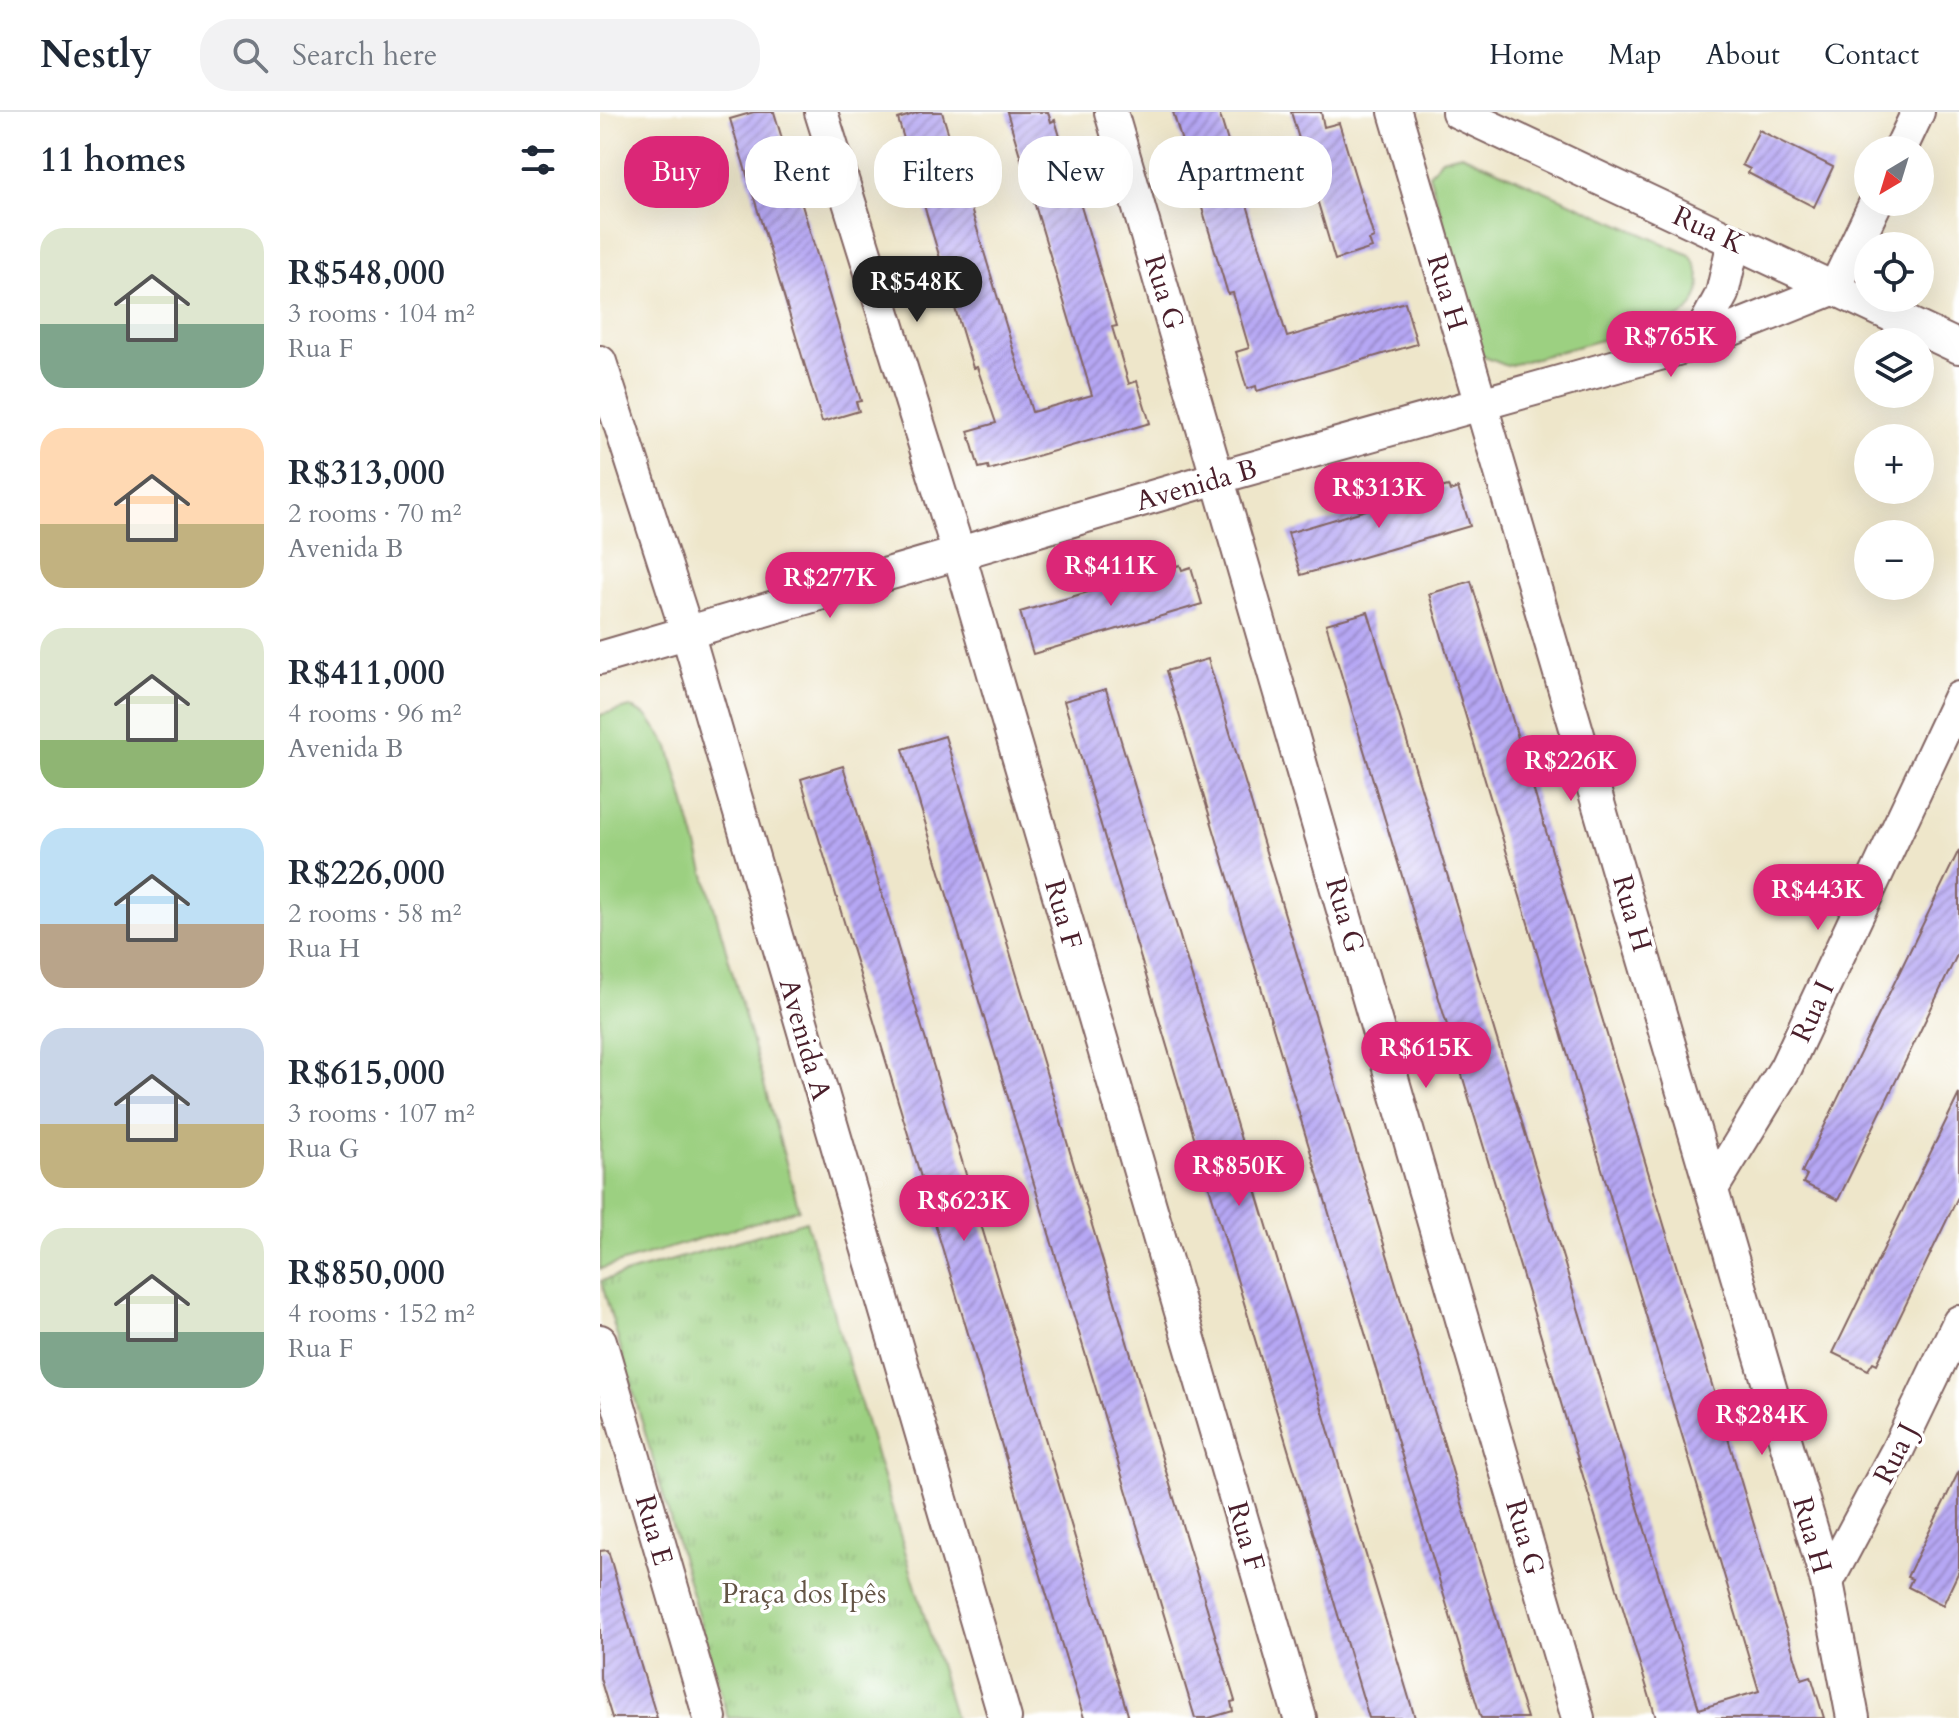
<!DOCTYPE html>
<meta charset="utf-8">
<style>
body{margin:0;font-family:Cardo,serif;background:#f2f2f3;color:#1f2937;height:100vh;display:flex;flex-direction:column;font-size:30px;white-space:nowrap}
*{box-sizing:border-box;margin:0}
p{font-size:26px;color:#747a83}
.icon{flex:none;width:44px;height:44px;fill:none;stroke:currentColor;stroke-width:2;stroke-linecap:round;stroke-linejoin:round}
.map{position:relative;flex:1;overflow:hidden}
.side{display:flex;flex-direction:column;background:#fff;width:600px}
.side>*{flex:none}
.guide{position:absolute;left:24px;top:24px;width:760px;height:72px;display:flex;gap:16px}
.needle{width:52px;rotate:218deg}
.fabs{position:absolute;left:1254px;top:24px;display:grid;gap:16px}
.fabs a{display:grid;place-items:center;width:80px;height:80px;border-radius:50%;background:#fff;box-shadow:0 8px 32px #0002;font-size:40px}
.price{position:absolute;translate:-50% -68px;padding:0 18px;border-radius:28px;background:#db2777;color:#fff;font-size:26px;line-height:52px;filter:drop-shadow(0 2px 4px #0008)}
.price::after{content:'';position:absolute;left:50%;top:48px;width:24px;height:18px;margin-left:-12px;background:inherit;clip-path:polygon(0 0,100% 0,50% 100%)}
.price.on{background:#222;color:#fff}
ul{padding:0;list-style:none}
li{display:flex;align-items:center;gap:24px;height:200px;padding:0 40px}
li span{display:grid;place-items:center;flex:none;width:224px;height:160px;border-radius:24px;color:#555}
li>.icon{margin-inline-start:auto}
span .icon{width:96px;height:96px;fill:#fffc;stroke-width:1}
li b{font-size:34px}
h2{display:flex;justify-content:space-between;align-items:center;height:96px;padding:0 40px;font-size:34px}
.pill{padding:0 28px;border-radius:32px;background:#fff;box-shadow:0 8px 32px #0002;font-size:28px;line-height:72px}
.pill.on{background:#db2777;color:#fff}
header{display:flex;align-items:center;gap:48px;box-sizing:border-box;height:112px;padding:0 40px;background:#fff;border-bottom:2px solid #e0e1e3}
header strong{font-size:38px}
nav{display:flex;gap:44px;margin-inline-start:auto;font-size:28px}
.search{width:560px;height:72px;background:#f2f2f3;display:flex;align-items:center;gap:20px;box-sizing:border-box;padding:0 28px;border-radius:32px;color:#747a83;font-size:30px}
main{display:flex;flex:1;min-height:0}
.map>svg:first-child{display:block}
</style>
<header>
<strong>Nestly</strong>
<div class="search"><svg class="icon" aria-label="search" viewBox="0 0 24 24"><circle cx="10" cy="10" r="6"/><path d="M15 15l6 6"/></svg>Search here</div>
<nav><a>Home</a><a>Map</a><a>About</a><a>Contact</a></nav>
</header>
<main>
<section class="side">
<h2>11 homes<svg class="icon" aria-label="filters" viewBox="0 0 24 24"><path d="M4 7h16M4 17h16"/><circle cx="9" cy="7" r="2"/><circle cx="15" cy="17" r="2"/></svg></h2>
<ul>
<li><span style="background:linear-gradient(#dfe7d0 60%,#7fa58c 0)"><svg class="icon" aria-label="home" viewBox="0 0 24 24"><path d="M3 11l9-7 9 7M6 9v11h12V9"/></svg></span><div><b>R$548,000</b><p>3 rooms · 104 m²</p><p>Rua F</p></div></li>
<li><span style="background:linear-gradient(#ffd9b3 60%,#c2b280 0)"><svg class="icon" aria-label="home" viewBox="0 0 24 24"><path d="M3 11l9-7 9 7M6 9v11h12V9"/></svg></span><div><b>R$313,000</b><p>2 rooms · 70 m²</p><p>Avenida B</p></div></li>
<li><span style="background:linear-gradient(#dfe7d0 70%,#8fb573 0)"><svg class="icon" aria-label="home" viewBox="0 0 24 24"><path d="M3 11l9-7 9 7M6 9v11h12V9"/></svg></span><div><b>R$411,000</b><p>4 rooms · 96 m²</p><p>Avenida B</p></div></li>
<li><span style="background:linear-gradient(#bfe0f5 60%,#b9a48a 0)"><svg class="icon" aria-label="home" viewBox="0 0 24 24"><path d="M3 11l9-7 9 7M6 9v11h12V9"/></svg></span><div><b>R$226,000</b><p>2 rooms · 58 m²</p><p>Rua H</p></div></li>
<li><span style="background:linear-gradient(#c9d6e8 60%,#c2b280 0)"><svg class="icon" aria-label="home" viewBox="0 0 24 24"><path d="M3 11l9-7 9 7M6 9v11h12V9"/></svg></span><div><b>R$615,000</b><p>3 rooms · 107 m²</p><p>Rua G</p></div></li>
<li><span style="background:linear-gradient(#dfe7d0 65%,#7fa58c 0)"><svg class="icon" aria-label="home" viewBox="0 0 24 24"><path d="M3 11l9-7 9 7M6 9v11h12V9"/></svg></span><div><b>R$850,000</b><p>4 rooms · 152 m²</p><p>Rua F</p></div></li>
</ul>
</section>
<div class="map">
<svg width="1359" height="1606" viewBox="0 0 1359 1606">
<defs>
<pattern id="park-tufts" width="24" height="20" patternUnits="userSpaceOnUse" patternTransform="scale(2)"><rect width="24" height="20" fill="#9cd081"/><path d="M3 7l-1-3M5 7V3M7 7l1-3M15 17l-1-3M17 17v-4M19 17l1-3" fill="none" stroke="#88b270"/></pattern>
<pattern id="building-hatch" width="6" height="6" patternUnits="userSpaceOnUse" patternTransform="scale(2)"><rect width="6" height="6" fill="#b6a7f4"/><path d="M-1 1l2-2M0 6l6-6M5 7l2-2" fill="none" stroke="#9687c6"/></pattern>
</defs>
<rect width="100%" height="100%" fill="#fff"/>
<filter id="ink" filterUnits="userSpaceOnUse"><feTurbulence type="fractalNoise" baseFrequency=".0125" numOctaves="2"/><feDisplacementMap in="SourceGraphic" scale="16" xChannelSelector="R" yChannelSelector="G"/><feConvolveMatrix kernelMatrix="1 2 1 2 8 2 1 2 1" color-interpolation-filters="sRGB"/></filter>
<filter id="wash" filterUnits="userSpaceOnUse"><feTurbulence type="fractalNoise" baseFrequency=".006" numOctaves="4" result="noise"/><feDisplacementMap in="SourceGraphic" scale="32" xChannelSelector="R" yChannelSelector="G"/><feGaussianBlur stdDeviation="1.8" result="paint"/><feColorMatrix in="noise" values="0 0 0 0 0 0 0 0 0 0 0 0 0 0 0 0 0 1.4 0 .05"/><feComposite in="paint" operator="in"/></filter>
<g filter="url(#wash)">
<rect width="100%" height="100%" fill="#eee6ca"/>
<path fill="#9cd081" stroke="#737856" stroke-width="2" d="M861,42L1090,143C1108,170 1101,198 1070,209L907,254L882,244L829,62L842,47Z
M30,595L47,604L69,635L199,1097L0,1157V603Z"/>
<path fill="url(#park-tufts)" stroke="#737856" stroke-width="2" d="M206,1109L355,1606H128L1,1169Z"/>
<g id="blocks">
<path fill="url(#building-hatch)" d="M154,0H174L261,289L256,290L259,299L222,310L130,7Z
M320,0H342L432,300L492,283L407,0H448L451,10L455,8L517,214L512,215L529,272L537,269L550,311L389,358L388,354L379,356L368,319L396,311L377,255L373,256L298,7Z
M573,0H619L687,225L805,190L817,232L657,279L656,274L647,277L636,240L649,236L633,181L628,182Z
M691,0H721L724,15L739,11L774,126L769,128L772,136L735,148Z
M1159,18L1233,55L1214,95L1148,61L1150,57L1142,53Z
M848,374L850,379L858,376L870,414L701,463L688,421Z
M580,453L582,458L591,455L602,492L433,542L420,500Z
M871,469L1178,1493L1202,1567L1211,1564L1224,1606H1056L726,512L768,500L1099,1597L1159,1579L829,482Z
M608,547L919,1581L927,1606H881L872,1577L566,559Z
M506,577L519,622L815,1606H769L592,1018L464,589Z
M345,624L635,1589L631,1590L633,1599L609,1606H595L303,637Z
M243,654L254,689L529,1606H484L470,1560L201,667Z
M1359,738V839L1238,1088L1203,1071L1207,1063L1202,1060Z
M1359,982V1083L1277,1252L1273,1250L1268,1258L1233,1241Z
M1359,1359V1459L1343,1493L1308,1475L1312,1467L1307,1465Z
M8,1438L37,1541L57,1606H12L0,1566V1439Z"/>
</g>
</g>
<g filter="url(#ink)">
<use href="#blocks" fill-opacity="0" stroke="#836563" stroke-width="2"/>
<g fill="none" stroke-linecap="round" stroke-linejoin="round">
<defs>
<path id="minor" d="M221,0L359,442L700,1606
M511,0L978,1606
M795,0L1227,1470L1253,1606
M858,0L1359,235
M1300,38L1318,0
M1095,232L1122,182L1134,129
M0,250L87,520L405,1606
M0,546L620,365L1095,232L1235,176L1276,90
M1113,1075L1186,955L1359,586
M0,1229L110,1606
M1227,1470L1297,1339L1359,1210"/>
</defs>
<use href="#minor" stroke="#836563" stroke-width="36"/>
<use href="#minor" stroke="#fff" stroke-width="32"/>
</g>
</g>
<g text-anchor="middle" stroke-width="7" stroke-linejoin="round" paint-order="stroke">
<g font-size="28" fill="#4a1f2b" stroke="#fff">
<text transform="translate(1109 117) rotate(25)" y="10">Rua K</text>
<text transform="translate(565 180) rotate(73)" y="10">Rua G</text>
<text transform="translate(848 180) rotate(73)" y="10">Rua H</text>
<text transform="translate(596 372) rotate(-16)" y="10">Avenida B</text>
<text transform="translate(1033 801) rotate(74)" y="10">Rua H</text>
<text transform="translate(464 802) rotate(74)" y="10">Rua F</text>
<text transform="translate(746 803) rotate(74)" y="10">Rua G</text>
<text transform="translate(1212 899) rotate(-65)" y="10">Rua I</text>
<text transform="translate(206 927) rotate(74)" y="10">Avenida A</text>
<text transform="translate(1295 1341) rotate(-63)" y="10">Rua J</text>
<text transform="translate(55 1418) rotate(74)" y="10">Rua E</text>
<text transform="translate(1213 1423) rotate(74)" y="10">Rua H</text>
<text transform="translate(647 1424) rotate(74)" y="10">Rua F</text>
<text transform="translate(926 1425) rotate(74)" y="10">Rua G</text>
</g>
<g font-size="28" fill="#635445" stroke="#fff">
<text x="204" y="1491">Praça dos Ipês</text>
</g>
</g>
</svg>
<div class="fabs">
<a><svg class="needle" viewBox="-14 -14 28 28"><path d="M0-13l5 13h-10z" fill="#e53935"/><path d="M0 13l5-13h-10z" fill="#747a83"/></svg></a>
<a><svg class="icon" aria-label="locate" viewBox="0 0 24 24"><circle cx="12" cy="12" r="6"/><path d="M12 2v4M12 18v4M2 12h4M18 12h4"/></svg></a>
<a><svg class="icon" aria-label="layers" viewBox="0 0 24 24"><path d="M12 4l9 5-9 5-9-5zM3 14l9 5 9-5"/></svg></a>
<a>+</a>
<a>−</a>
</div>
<b class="price on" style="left:317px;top:212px">R$548K</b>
<b class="price" style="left:1071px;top:267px">R$765K</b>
<b class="price" style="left:779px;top:418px">R$313K</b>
<b class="price" style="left:511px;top:496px">R$411K</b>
<b class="price" style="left:230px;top:508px">R$277K</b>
<b class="price" style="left:971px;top:691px">R$226K</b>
<b class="price" style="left:1218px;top:820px">R$443K</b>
<b class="price" style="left:826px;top:978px">R$615K</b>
<b class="price" style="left:639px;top:1096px">R$850K</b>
<b class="price" style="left:364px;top:1131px">R$623K</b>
<b class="price" style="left:1162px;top:1345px">R$284K</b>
<div class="guide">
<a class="pill on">Buy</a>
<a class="pill">Rent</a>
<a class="pill">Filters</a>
<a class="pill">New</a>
<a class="pill">Apartment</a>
</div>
</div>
</main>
